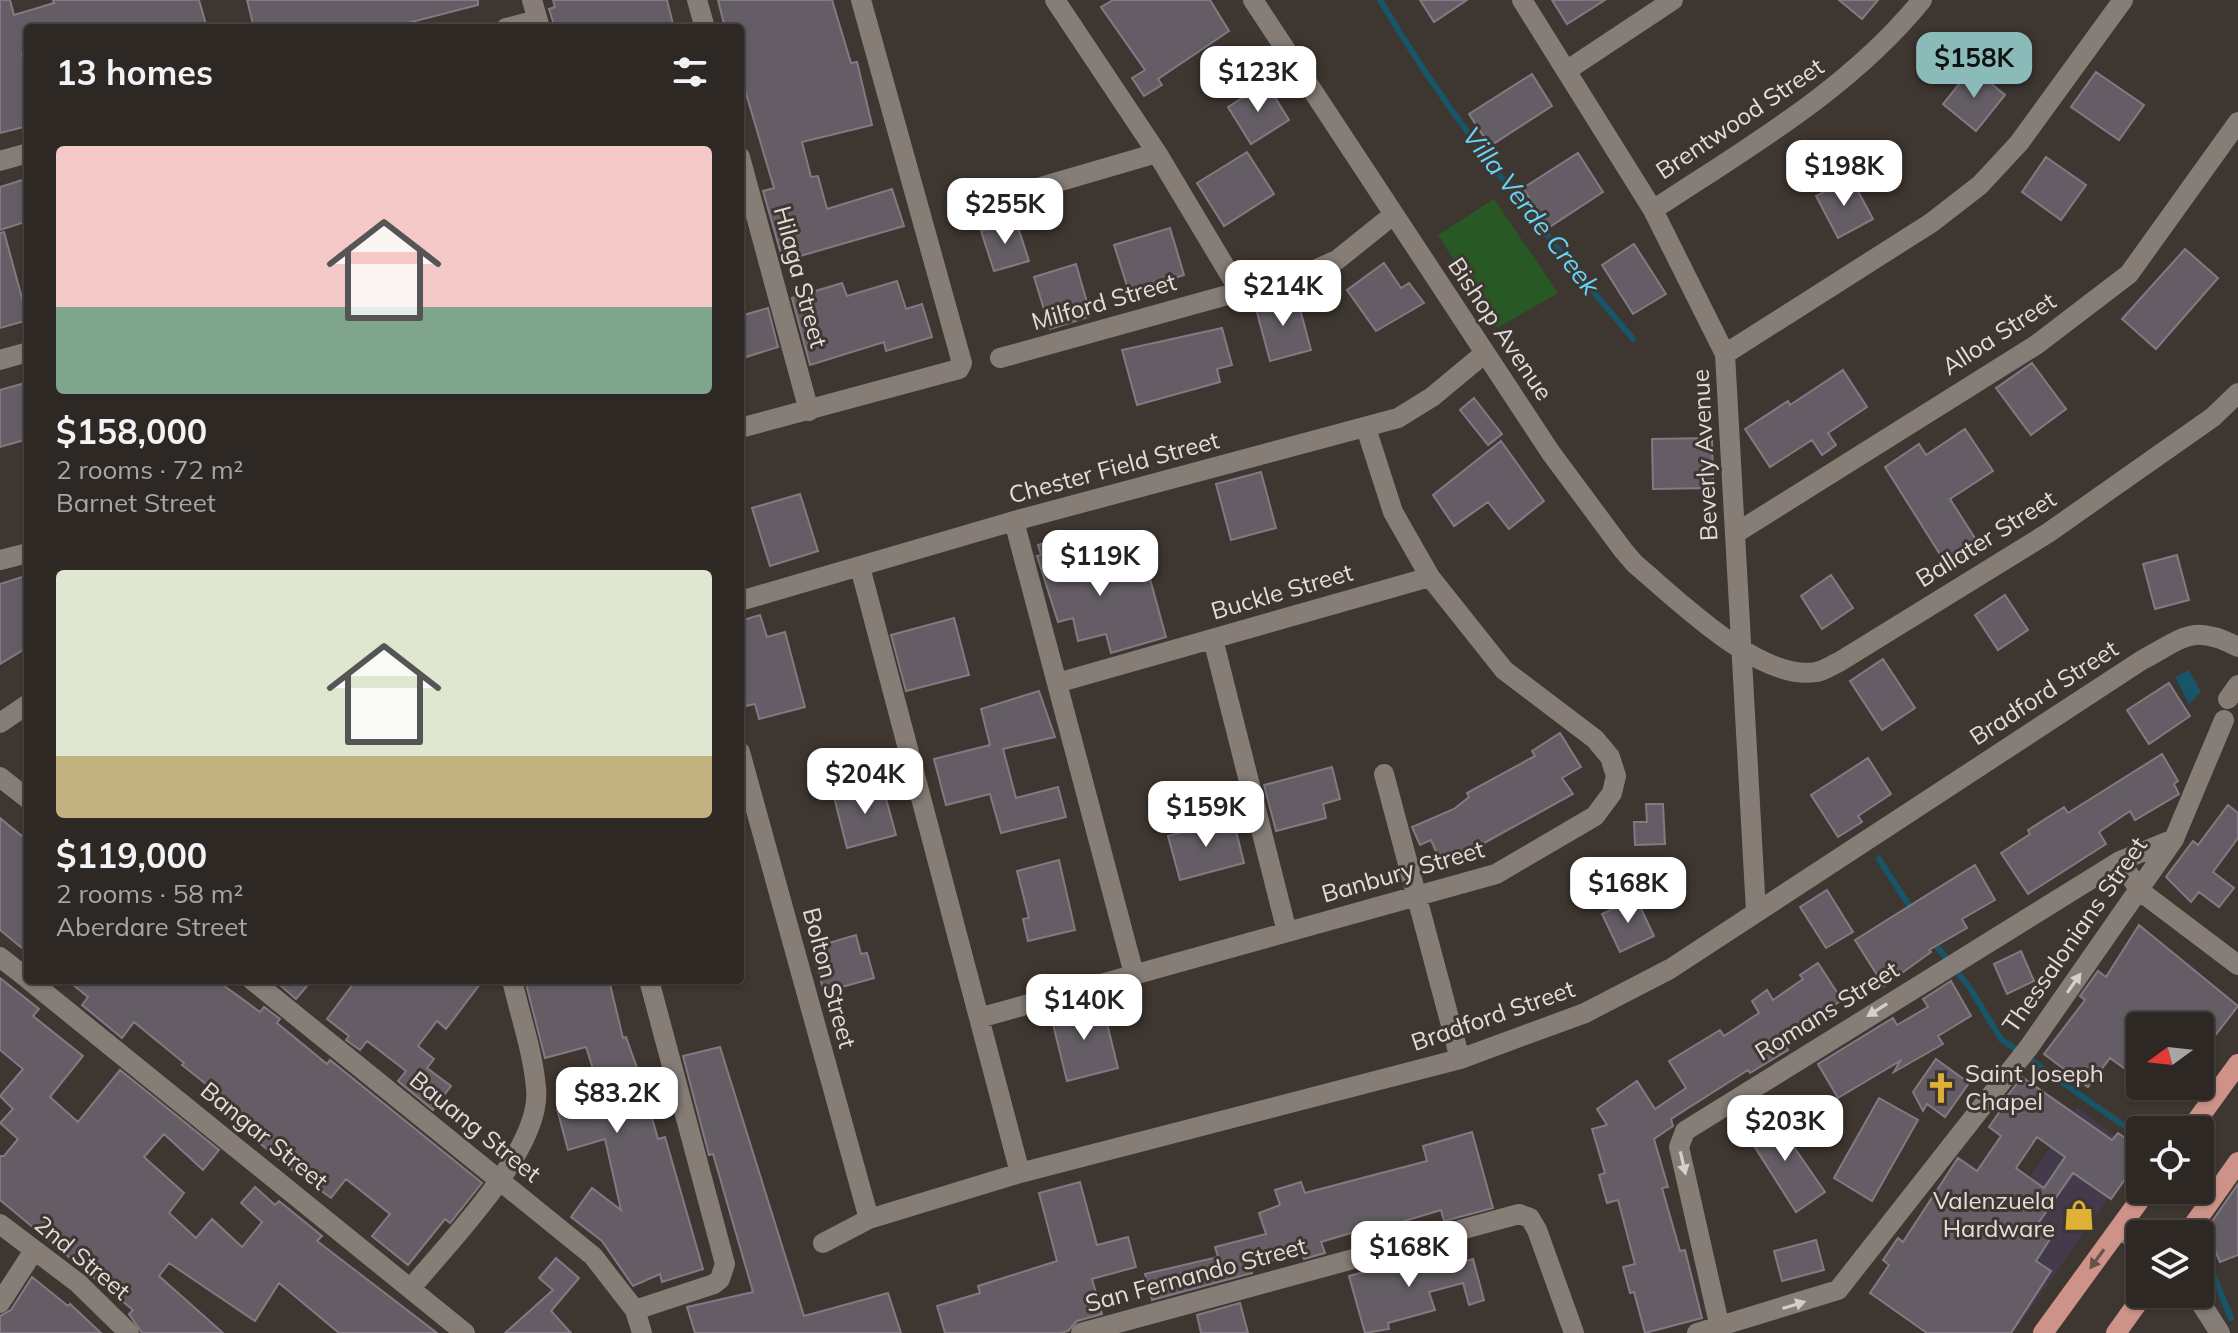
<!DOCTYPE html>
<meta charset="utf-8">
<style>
body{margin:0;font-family:Mulish,sans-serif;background:#36302c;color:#f1f3f6;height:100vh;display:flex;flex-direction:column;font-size:30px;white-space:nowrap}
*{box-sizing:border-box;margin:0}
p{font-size:26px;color:#a7a6a6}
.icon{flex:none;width:44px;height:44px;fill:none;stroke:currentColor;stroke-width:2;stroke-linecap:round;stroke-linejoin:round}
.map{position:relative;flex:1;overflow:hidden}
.panel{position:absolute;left:24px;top:24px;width:720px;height:960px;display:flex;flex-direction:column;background:#2e2824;border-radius:8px;box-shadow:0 2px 6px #0004,0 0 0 2px #494441}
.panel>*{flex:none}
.needle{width:52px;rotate:255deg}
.fabs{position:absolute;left:2126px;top:1012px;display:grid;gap:16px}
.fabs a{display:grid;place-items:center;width:88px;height:88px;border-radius:8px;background:#2e2824;box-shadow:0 2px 6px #0004,0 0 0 2px #494441;font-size:40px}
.price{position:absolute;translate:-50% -68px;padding:0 18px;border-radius:16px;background:#fff;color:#222;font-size:26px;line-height:52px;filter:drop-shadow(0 2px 4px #0008)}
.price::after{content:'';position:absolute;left:50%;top:48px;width:24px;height:18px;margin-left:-12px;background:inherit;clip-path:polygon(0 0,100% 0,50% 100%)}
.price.current{background:#8bbbb9;color:#111}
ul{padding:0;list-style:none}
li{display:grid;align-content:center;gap:16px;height:424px;padding:0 32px}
li span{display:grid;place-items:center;height:248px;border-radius:8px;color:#555}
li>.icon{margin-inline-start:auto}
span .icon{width:144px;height:144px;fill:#fffc;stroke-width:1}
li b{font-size:34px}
h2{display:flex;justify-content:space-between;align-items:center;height:96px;padding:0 32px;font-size:34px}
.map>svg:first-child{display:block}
</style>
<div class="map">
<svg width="2238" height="1333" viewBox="0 0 2238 1333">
<rect width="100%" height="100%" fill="#3e3630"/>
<path fill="#433b4c" d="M2077,1107L2139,1155L2013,1333H1926Z"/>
<path fill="#285925" d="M1494,199L1558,293L1497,328L1438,235Z"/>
<path fill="#195569" d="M2189,670L2201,692L2189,704L2175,677Z"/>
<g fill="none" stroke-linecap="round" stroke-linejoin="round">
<path stroke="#195569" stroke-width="6" d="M1380,0C1454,125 1540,228 1633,339
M1879,859L1912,910
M1931,939L1970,988L2001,1039L2140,1137
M2206,1257L2231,1318"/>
</g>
<path fill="#645d65" stroke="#817a82" stroke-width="2" fill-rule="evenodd" d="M0,0H10L14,15L54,3L53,0H199L207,28H140L139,24L124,28H28V52L22,54L28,78V126L0,133Z
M247,0H478V5L388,28H254Z
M553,0H667L674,28H555L549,9L555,7Z
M718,0H832L851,63L857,62L872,125L802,142L811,177L818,176L827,209L892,189L904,226L783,261L763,191L774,188L740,73V28H725Z
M1113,0H1210L1229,31L1158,79L1162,85L1144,96L1132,78L1145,70L1101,7Z
M1420,0H1467L1434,22Z
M1552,0H1605L1567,24Z
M1839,0H1878L1862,19Z
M1972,68L2005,95L1976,131L1943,104Z
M2096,72L2144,105L2119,140L2071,107Z
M1532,74L1552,106L1490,146L1469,114Z
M1266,83L1289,120L1251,144L1228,107Z
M1247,152L1274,194L1224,226L1197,183Z
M1578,153L1603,192L1548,228L1523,188Z
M2046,157L2086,185L2061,220L2022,192Z
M28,178V221L0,230V187Z
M1851,178L1873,219L1838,238L1816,196Z
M1016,221L1029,261L994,271L981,231Z
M1170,228L1184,275L1129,292L1114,245Z
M4,232L28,320L0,328V233Z
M1634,244L1666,294L1633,314L1602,265Z
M2185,249L2218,278L2156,349L2122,319Z
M1384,263L1401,288L1409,283L1424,303L1376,331L1347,290Z
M1076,264L1091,316L1050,329L1034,277Z
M897,281L906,309L922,304L932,337L886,351L884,342L810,365L792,298L842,283L847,296Z
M1296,294L1311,350L1270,361L1255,305Z
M768,308L778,347L740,359V316Z
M1222,328L1232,365L1217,369L1220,382L1137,405L1122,350Z
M2032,363L2066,409L2031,435L1996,388Z
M1843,370L1867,407L1828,433L1836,445L1822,455L1812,440L1770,467L1745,429L1788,401L1790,405Z
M28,382V439L0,447V390Z
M1474,398L1502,434L1488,445L1460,410Z
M1965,429L1993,471L1950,499L1980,546L1948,567L1885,467L1919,444L1926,455Z
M1712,438L1713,488L1653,489L1652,439Z
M1501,441L1544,501L1509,529L1488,502L1454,526L1433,495Z
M1261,472L1276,528L1231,540L1216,484Z
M800,494L818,551L770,566L752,508Z
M1079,534L1093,583L1147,568L1166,637L1111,653L1106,634L1078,641L1073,618L1058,622L1037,556L1041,555L1038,545Z
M2177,555L2189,600L2155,609L2143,564Z
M28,575V647L0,664V584Z
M1831,575L1853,608L1822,629L1801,596Z
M2005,595L2028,630L1998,650L1975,615Z
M760,615L767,637L785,632L805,707L759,719L755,704L746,706L740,682V621Z
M954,618L969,675L906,691L891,635Z
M1883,659L1915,708L1882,730L1850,681Z
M2169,683L2190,716L2149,744L2127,710Z
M1039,691L1055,737L1003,749L1016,798L1058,787L1066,817L1001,833L990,794L946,805L934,759L990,745L981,709Z
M1560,733L1581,767L1562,778L1573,794L1475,848L1441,863L1431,840L1420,845L1412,827L1454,809L1469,797L1467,793L1535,756L1532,751Z
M2162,754L2178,781L2174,784L2179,794L2135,820L2130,811L2099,832L2106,844L2028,894L2001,853L2030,834L2028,830L2064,807L2068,813Z
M1868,758L1891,794L1858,816L1862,822L1838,837L1811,795Z
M1332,767L1340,799L1323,804L1326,818L1276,831L1264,785Z
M882,784L896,835L847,848L834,797Z
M1646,804H1663L1665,844L1635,845L1634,822H1647Z
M2228,805L2238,813V838L2213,872L2234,888L2219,907L2199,892L2191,902L2166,877L2193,841L2198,845Z
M0,818L28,841V953L0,930Z
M1233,819L1244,863L1180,880L1168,836Z
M1059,860L1075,930L1028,941L1023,919L1029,918L1017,871Z
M1975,865L1995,900L1962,919L1967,928L1929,950L1931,952L1884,986L1855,940Z
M1827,890L1853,932L1826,948L1800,907Z
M1636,898L1654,936L1620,952L1602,914Z
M2139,925L2238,1006L2200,1055V1026H2140V1080L2110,1058L2088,1087L2044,1054L2085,1000L2080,996L2098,971L2106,977Z
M856,935L861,954L867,953L874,978L824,992L812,948Z
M2021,951L2034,981L2007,994L1994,964Z
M1818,963L1842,1000L1781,1040L1788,1050L1750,1073L1748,1070L1671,1119L1673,1126L1654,1139L1668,1187L1662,1188L1680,1251L1685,1250L1702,1318L1645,1333L1634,1292L1630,1293L1623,1267L1635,1264L1618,1200L1607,1203L1599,1175L1605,1173L1592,1129L1607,1125L1597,1109L1637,1081L1655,1109L1686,1088L1669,1061L1720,1030L1724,1036L1759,1013L1752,1001L1767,990L1773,1000L1803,979L1800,975Z
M0,978L39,1009L33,1016L83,1056L50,1097L78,1122L120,1070L219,1150L203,1170L164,1134L144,1157L184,1193L169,1213L196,1238L212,1219L242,1247L262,1222L241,1203L255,1187L275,1205L279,1201L300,1218L322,1236L317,1241L437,1333H339L279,1283L255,1321L169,1263L159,1276L223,1333H142L129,1314L133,1310L0,1200V1156H4L18,1139L0,1123L13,1109L0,1096L23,1069L0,1050Z
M67,980H216L260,1012L264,1007L280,1019L277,1023L327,1064L330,1060L482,1183L450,1223L445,1219L408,1265L372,1236L390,1214L346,1179L331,1198L291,1169L223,1113L231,1104L182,1065L184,1063L134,1022L122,1038L82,1005L88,997Z
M286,980H312L296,999L281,986Z
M356,980H483L446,1029L437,1021L418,1046L434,1059L427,1068L451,1086L433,1110L398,1081L406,1071L367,1041L360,1050L346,1040L349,1036L327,1019Z
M525,980H609L623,1038L626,1037L641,1079L658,1139L665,1137L703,1269L662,1282L660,1274L633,1286L602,1241L571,1217L592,1188L621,1210L605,1139L568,1150L557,1109L599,1098L600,1091L586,1047L545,1058Z
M1951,981L1971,1016L1938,1036L1943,1044L1894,1072L1900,1061L1838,1098L1818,1064L1893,1018L1897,1025L1928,1007L1923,999Z
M1102,1003L1118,1068L1067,1081L1051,1016Z
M720,1047L804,1316L888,1293L901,1333H695L687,1307L753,1292L713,1154L709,1155L683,1056Z
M1936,1059L1969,1083L1945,1117L1927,1104L1923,1111L1913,1092Z
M2022,1077L2112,1140L2118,1133L2140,1148V1158L2111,1199L2073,1173L2037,1225L2052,1236L2036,1261L2051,1271L2011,1333H1927L1870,1293L1889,1265L1883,1260L1898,1238L1903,1242L1958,1158L1977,1171L2001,1136L1989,1127L2000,1111L1997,1109ZM2037,1137L2065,1157L2044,1188L2016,1168Z
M1879,1098L1918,1120L1872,1201L1834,1178Z
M1765,1115L1773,1127L1778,1124L1825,1192L1796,1212L1744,1130Z
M1472,1132L1493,1208L1444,1221L1441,1210L1375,1230L1374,1226L1321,1242L1325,1253L1304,1259L1301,1251L1251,1268L1252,1273L1152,1300L1145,1274L1218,1257L1215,1247L1266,1234L1259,1213L1280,1205L1275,1190L1301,1182L1305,1193L1427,1161L1423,1146Z
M1080,1182L1097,1245L1128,1237L1136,1267L1092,1279L1102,1314L1077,1321L1068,1331L1060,1333H945L937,1306L980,1293L978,1286L1057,1261L1039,1193Z
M2238,1184V1255L2220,1262L2206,1230Z
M1816,1240L1824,1270L1782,1281L1774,1251Z
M1449,1255L1451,1265L1473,1259L1484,1300L1469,1305L1463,1283L1429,1292L1435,1310L1388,1323L1389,1329L1365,1333L1349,1276L1420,1257L1422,1263Z
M556,1258L579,1278L551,1311L571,1333H505L553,1290L539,1278Z
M32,1277L68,1306L70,1304L101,1333H0V1316L11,1310Z
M1240,1303L1248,1333H1201L1197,1315Z"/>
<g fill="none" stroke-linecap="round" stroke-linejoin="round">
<path stroke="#867d77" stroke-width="20" d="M532,0L540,28
M697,0L705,28
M1055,0L1157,153L1239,290
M1253,0L1551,453L1623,550L1635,564C1676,598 1759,682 1816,672C1824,671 1832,665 1839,662L2048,533L2213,417L2238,393
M1522,0L1653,210L1725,354L1756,912
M506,28L537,20
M1566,71L1673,0
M740,157L809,411
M0,161L28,153
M1653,210C1748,147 1849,90 1922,0
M958,211L1157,153
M1725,354L1931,223L1980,185L2019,143L2123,0
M1000,358L1310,272L1337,260L1393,215
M0,360L28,352
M740,428L959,369L962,363L861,0
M1014,521L1134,974
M1736,533L2036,345L2129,274L2238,122
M0,560L28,553
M860,567L1020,1173
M740,601L1014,521L1398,418L1432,397L1485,353
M1213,639L1287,932
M1057,683L1430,577
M2228,699L2238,685
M0,723L28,704
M740,752L869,1219
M1384,774L1460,1059
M0,777L28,799
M2120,861L2140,891L2238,965
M0,957L28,979
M29,980L465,1333
M252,980L593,1256L635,1310L642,1333
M979,1018L1496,874L1595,816L1612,793L1616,776L1610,757L1595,739L1504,670L1430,577L1393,512L1366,428
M0,1224L78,1283L129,1333
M2119,1229L2140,1243
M823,1243L869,1219L1020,1173L1460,1059L1585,1013L1670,969L2142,660C2184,638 2192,623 2238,647
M411,1288C448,1243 543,1148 536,1088C533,1052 520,1015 512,980
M2195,1294L2220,1333
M0,1303L33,1252
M635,1310L714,1284L720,1279L725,1264L649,980
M1720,1328L1679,1147L1685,1131L2120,861L2174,839
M1081,1333L1519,1214L1530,1218L1537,1230L1574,1333
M1697,1333L1838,1290L2029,1047L2174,839L2224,720"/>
<path stroke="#ce9388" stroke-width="20" d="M2190,1130L2238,1064
M2187,1234L2238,1162
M2043,1333L2147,1190
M2116,1333L2144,1294"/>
</g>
<defs><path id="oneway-solid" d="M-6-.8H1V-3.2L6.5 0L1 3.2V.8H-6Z" transform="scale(2)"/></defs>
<g fill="#d4cfca">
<use href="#oneway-solid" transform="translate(2074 983) rotate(-55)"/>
<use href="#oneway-solid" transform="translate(1877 1010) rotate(148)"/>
<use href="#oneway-solid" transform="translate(1683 1163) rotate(77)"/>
<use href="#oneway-solid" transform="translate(1794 1305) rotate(-17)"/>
</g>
<use fill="#69524a" href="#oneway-solid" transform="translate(2097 1259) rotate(126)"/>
<defs>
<symbol id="church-bare" viewBox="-9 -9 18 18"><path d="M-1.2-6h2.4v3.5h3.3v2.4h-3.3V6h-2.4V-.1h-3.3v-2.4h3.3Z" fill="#ddb133" stroke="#3e3630" stroke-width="2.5" paint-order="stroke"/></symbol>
<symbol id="shop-bare" viewBox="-9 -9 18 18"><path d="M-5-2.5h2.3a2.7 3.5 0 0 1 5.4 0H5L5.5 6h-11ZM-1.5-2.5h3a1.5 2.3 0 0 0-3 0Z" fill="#ddb133" stroke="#3e3630" stroke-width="2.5" paint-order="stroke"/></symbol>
</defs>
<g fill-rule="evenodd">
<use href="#church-bare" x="1919" y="1066" width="44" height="44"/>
<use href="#shop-bare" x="2057" y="1193" width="44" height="44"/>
</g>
<g text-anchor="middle" stroke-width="6" stroke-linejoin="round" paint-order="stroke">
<g font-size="24" fill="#e2ddd9" stroke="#3e3630">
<text transform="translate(1740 119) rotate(-34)" y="8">Brentwood Street</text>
<text transform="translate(800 277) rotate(75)" y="8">Hilaga Street</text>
<text transform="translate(1104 302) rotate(-16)" y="8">Milford Street</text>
<text transform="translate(1500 329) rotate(56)" y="8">Bishop Avenue</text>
<text transform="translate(1999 334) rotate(-33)" y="8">Alloa Street</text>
<text transform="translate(1705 455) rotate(-93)" y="8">Beverly Avenue</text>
<text transform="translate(1114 468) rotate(-15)" y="8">Chester Field Street</text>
<text transform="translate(1986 539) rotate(-32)" y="8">Ballater Street</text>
<text transform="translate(1282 592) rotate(-16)" y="8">Buckle Street</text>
<text transform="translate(2044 693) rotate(-33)" y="8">Bradford Street</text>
<text transform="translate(1403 872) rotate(-16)" y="8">Banbury Street</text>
<text transform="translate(2075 935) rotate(-55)" y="8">Thessalonians Street</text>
<text transform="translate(829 978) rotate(75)" y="8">Bolton Street</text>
<text transform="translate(1827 1011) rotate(-32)" y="8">Romans Street</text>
<text transform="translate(1493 1016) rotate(-19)" y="8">Bradford Street</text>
<text transform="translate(475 1127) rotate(39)" y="8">Bauang Street</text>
<text transform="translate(264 1136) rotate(39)" y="8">Bangar Street</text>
<text transform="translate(82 1258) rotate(40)" y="8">2nd Street</text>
<text transform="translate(1196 1275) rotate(-15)" y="8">San Fernando Street</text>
</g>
<g font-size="24" fill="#e2ddd9" stroke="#3e3630" text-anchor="start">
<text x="1965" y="1082">Saint Joseph<tspan x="1965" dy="28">Chapel</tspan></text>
<text x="2055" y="1209" text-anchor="end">Valenzuela<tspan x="2055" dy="28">Hardware</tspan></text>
</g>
<g font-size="26" font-style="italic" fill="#66d5fc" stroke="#3e3630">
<text transform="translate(1531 211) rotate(52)" y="9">Villa Verde Creek</text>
</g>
</g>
</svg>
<div class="fabs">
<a><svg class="needle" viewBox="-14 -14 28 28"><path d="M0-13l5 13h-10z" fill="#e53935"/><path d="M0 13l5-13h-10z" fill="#a7a6a6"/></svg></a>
<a><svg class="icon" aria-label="locate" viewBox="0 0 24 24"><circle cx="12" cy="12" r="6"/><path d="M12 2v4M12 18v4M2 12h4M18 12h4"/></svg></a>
<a><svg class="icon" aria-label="layers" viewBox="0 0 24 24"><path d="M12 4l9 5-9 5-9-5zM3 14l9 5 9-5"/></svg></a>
</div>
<b class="price current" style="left:1974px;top:100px">$158K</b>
<b class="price" style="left:1258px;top:114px">$123K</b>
<b class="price" style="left:1844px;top:208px">$198K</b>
<b class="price" style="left:1005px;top:246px">$255K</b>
<b class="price" style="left:1283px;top:328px">$214K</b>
<b class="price" style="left:1100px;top:598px">$119K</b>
<b class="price" style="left:865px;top:816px">$204K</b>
<b class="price" style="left:1206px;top:849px">$159K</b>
<b class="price" style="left:1628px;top:925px">$168K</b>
<b class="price" style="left:1084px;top:1042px">$140K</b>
<b class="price" style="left:617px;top:1135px">$83.2K</b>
<b class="price" style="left:1785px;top:1163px">$203K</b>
<b class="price" style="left:1409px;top:1289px">$168K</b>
<section class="panel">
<h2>13 homes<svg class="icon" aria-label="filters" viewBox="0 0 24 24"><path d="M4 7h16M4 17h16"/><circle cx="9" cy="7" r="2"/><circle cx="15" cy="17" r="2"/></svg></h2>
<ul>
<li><span style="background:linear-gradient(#f6c9c9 65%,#7fa58c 0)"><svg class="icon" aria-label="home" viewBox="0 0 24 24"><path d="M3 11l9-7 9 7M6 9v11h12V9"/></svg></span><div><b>$158,000</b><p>2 rooms · 72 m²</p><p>Barnet Street</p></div></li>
<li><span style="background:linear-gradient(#dfe7d0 75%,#c2b280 0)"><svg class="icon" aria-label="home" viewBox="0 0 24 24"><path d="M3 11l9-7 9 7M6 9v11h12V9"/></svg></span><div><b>$119,000</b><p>2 rooms · 58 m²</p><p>Aberdare Street</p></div></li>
</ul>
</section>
</div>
